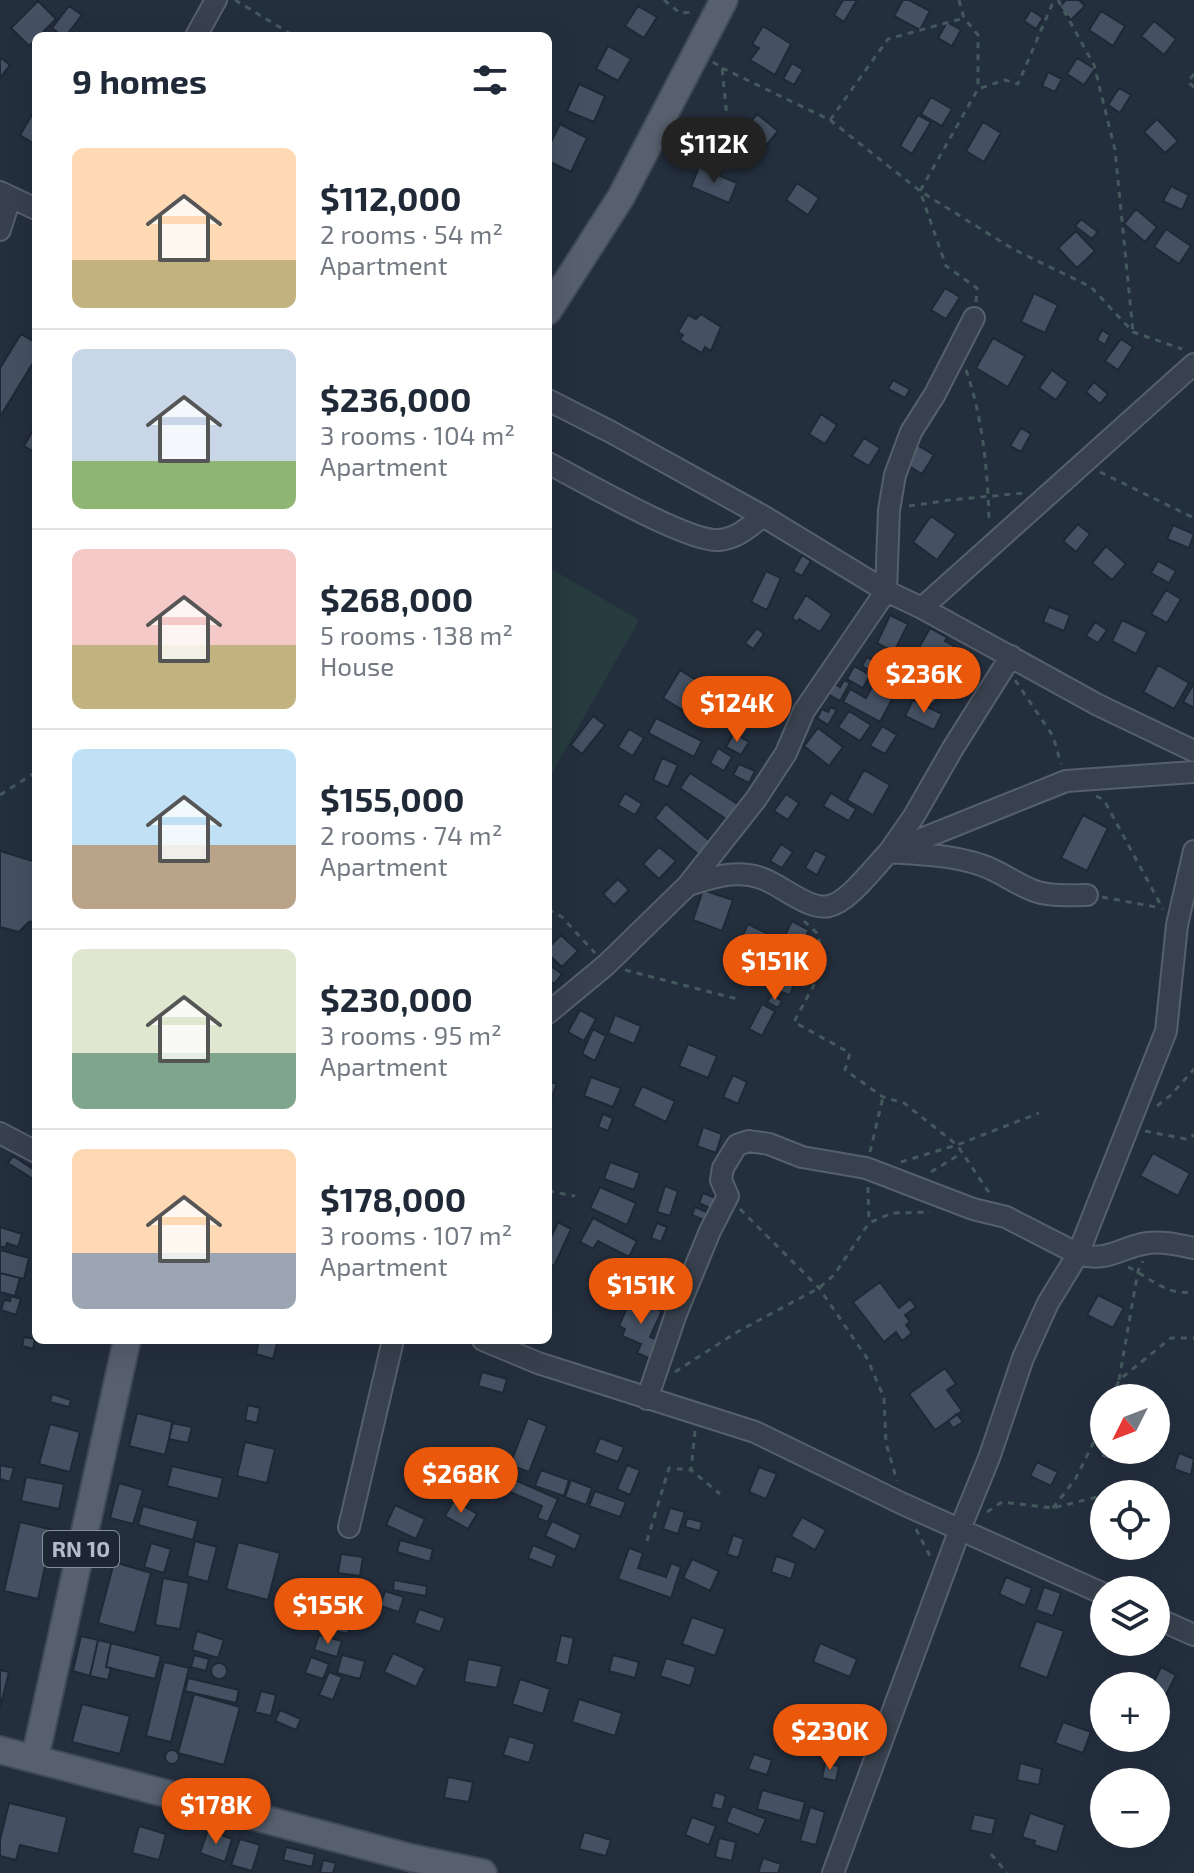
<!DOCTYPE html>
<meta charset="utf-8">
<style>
body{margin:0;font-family:"Exo 2",sans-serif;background:#f6f6f7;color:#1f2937;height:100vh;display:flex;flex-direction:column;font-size:30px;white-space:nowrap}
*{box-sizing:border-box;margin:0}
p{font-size:26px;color:#747a83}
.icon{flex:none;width:44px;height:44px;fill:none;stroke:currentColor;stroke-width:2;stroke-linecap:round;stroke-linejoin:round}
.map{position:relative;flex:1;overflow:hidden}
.details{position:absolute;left:32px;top:32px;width:520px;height:1312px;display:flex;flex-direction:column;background:#fff;border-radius:12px;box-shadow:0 8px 32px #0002}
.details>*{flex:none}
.needle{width:52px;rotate:228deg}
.controls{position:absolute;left:1090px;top:1384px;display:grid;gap:16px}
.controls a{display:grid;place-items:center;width:80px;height:80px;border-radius:50%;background:#fff;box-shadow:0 8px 32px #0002;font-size:40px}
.price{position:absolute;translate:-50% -68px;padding:0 18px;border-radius:28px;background:#ea580c;color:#fff;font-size:26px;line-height:52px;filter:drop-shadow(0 2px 4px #0008)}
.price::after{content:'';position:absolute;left:50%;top:48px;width:24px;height:18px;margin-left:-12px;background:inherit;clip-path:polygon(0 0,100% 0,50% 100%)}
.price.on{background:#222;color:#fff}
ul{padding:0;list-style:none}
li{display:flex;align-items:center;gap:24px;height:200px;padding:0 40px}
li+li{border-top:2px solid #e0e1e3}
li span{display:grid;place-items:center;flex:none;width:224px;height:160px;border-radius:12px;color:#555}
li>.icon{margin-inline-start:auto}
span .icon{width:96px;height:96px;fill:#fffc;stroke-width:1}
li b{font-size:34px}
h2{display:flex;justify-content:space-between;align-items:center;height:96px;padding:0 40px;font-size:34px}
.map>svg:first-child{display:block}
</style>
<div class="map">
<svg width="1194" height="1873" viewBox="0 0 1194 1873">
<rect width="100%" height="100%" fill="#242f3e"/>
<path fill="#263c3f" d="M548,567L639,620L548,780Z"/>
<path fill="#455162" stroke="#1f2835" stroke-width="2" d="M843,0H857L844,22L834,15Z
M903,0H909L930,11L920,30L894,16Z
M1066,0H1079L1085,6L1071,20L1059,7Z
M38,1L56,19L29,46L11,28Z
M69,6L82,15L66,36H62L52,28Z
M638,6L657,17L644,38L625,26Z
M1031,10L1043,18L1036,29L1024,21Z
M1101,11L1125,26L1113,46L1089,30Z
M1154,21L1176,39L1164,55L1141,36Z
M947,22L961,30L952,46L938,38Z
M763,26L791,44L775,75L750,60L759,48L752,44Z
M608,46L631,59L618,81L596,69Z
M0,57L10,65L0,78Z
M1077,58L1095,69L1084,85L1067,74Z
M792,63L803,70L794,85L783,79Z
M1048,72L1062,79L1055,92L1042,86Z
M579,84L605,96L594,122L567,111Z
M1119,88L1131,95L1120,113L1108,105Z
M931,97L952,109L942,126L921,114Z
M36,108V145L20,135Z
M757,114L778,131L756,158L735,141Z
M918,115L931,122L912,154L900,146Z
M1157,119L1178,141L1165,153L1144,132Z
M983,122L1001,133L984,162L966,151Z
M560,124L587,138L571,172L548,161V148Z
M699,167L737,183L729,203L691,187Z
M797,183L819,198L808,215L786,200Z
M1171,186L1189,195L1182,210L1163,201Z
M1136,209L1157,227L1145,242L1124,224Z
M1081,219L1098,232L1092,239L1075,226Z
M1166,229L1191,246L1179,264L1154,247Z
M1076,231L1095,251L1077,268L1058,248Z
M945,288L960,297L946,319L931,310Z
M1034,293L1058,305L1045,333L1021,322Z
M701,314L721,327L711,351L705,347L702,353L680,340L683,335L678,332L688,315L696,319Z
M1102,330L1110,335L1105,345L1097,340Z
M21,334L36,343V358L0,417V368Z
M993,338L1025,356L1008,387L976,368Z
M1121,339L1133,347L1118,370L1105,361Z
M1052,370L1068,382L1056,400L1039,388Z
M893,380L910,389L905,398L888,389Z
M1094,382L1108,394L1100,404L1086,392Z
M821,414L837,425L825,444L809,434Z
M36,425V453L24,446Z
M1021,428L1031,434L1021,452L1010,446Z
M864,438L880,448L869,466L852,456Z
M912,442L934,455L922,474L901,461Z
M931,516L956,534L937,560L913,542Z
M1078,524L1090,534L1076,552L1063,541Z
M1173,525L1194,534L1189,548L1167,539Z
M1106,546L1126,564L1112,580L1092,563Z
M802,555L811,561L802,576L793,571Z
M1158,561L1176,571L1169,583L1151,573Z
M766,571L781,578L767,610L751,602Z
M1166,590L1181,599L1167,623L1151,614Z
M806,595L832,614L820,632L799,619L797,622L792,618Z
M1049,607L1070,615L1064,631L1043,622Z
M890,615L908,624L894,652L877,643Z
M1122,620L1147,632L1136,654L1112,641Z
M1095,622L1107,630L1098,643L1086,636Z
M757,628L764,634L753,649L745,643Z
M930,628L947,637L945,641L954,646L945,663L936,658L933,663L916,653Z
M867,657L900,676L895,685L862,666Z
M911,658L940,673L936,679L945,684L934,704L897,685Z
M1158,665L1189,683L1174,709L1143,692Z
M854,666L870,675L863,688L847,679Z
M680,670L701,683L684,711L663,698Z
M876,679L897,690L880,722L843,702L850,689L866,698Z
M829,680L840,687L844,680L850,683L840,701L823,691Z
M1194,683V708L1183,702Z
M913,700L942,714L934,730L905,716Z
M831,707L837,710L828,725L817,718L822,709L828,712Z
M849,711L871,725L860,741L838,727Z
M593,716L605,725L582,754L571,745Z
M656,718L702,741L694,757L648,733Z
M882,726L897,735L885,754L870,746Z
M818,728L843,747L829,766L804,746Z
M629,729L644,738L633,756L618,747Z
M734,733L749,742L741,755L726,747Z
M718,748L732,757L724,771L710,763Z
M662,758L678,765L668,787L653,780Z
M739,764L755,771L749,783L733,775Z
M864,770L890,785L873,815L847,800Z
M690,773L739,805L729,821L680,788Z
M625,793L642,804L635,815L618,805Z
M831,793L856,809L849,821L823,806Z
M786,794L799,803L788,820L774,811Z
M666,804L711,842L700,856L655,818Z
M1083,815L1108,828L1087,871L1061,858Z
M781,844L793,852L782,868L770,861Z
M659,847L676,861L659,879L643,864Z
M815,850L827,856L817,875L805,868Z
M0,851L36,862V921L29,922L19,932L0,927Z
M618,879L629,890L614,905L603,894Z
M703,890L733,900L722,931L693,920Z
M792,921L809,930L795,956L779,947Z
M748,924L766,933L759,948L741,939Z
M561,935L578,951L562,967L548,954V948Z
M548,964L562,974L554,984L548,979Z
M768,968L796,979L790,995L762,985Z
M772,995L782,1001L778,1008L767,1002Z
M762,1004L775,1011L762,1036L749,1029Z
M580,1010L596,1019L584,1041L568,1032Z
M615,1015L641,1026L634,1044L608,1033Z
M593,1029L606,1036L595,1061L582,1054Z
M688,1044L717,1056L708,1078L679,1066Z
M733,1075L747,1082L738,1104L723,1097Z
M591,1077L621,1088L613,1107L584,1096Z
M548,1081L557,1084L549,1104H548Z
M642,1086L675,1101L666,1122L633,1106Z
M603,1114L613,1118L608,1131L598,1127Z
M703,1127L722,1134L716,1153L697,1146Z
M1153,1153L1190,1173L1178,1196L1140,1176Z
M13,1156L36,1171V1181L8,1163Z
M610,1162L640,1173L634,1190L604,1179Z
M665,1186L678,1191L670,1216L657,1212Z
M600,1187L636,1203L627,1225L590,1208Z
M703,1193L718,1199L714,1210L699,1203Z
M695,1207L711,1214L708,1222L692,1215Z
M593,1218L637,1241L629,1257L598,1241L593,1249L580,1242Z
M558,1222L571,1229L554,1266L548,1264L550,1252L548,1251V1244Z
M657,1223L667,1227L661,1242L651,1238Z
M0,1227L22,1234L18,1247L7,1243L5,1248L0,1246Z
M0,1250L29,1258L24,1279L0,1273Z
M606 1276a8 8 0 1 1 16 0a8 8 0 1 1-16 0Z
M0,1273L20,1278L15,1296L0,1292Z
M880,1282L899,1308L910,1299L916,1307L905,1315L910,1322L906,1325L912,1333L902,1341L896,1332L884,1342L853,1302Z
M1098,1295L1124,1308L1113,1328L1087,1315Z
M11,1296L21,1299L16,1315L1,1310L4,1300L10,1301Z
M631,1298L662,1311L650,1337L658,1340L651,1359L637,1353L641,1344L622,1336L625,1329L619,1326Z
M24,1337L35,1339L33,1349L22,1346Z
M259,1340H278L273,1359L256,1354Z
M945,1368L956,1384L947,1390L962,1411L935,1430L909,1394Z
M482,1372L507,1379L503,1393L478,1386Z
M52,1394L71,1400L69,1407L50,1402Z
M248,1405L260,1408L257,1423L245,1420Z
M137,1413L173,1422L165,1455L129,1446Z
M957,1414L963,1422L953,1428L948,1421Z
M528,1418L547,1426L529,1472L510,1465Z
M172,1423L192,1427L188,1443L169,1439Z
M50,1424L80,1432L70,1472L39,1464Z
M600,1438L624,1447L618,1462L594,1453Z
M245,1442L275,1449L267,1483L237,1476Z
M1104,1447V1450H1115L1111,1461L1100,1457Z
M1179,1453L1194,1459L1191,1475L1174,1469Z
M1037,1462L1058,1472L1051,1486L1030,1476Z
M0,1465L14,1468L10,1482L0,1479Z
M627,1465L640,1470L630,1495L617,1489Z
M172,1466L223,1478L218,1499L167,1486Z
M759,1467L777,1474L766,1499L749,1492Z
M541,1470L569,1480L564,1496L535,1486Z
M26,1477L64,1484L59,1509L21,1501Z
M513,1479L558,1499L548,1522L537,1518L542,1506L508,1491Z
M571,1480L592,1488L586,1505L565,1497Z
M119,1483L143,1490L133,1524L110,1518Z
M595,1491L626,1502L620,1517L589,1506Z
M454,1500L477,1514L468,1529L445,1516Z
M395,1505L425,1519L416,1539L386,1525Z
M143,1506L198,1521L193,1540L138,1525Z
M670,1508L685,1512L678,1534L663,1529Z
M802,1517L826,1530L815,1550L791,1536Z
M687,1518L702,1522L700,1531L685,1527Z
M552,1521L581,1535L575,1550L545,1536Z
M20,1522L53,1530L38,1599L4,1591Z
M733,1535L744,1539L738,1558L727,1554Z
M400,1540L433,1549L430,1562L397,1552Z
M195,1541L217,1547L208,1582L187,1576Z
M238,1542L280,1553L268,1600L226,1589Z
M151,1543L171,1549L164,1573L144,1567Z
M533,1545L557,1555L552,1568L528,1558Z
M629,1548L643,1553L638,1568L666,1577L671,1563L681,1567L671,1598L618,1579Z
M341,1554L363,1557L360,1576L338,1573Z
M776,1556L796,1563L791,1579L771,1572Z
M692,1559L719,1571L710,1591L683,1578Z
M114,1562L151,1573L135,1633L98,1623Z
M1006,1577L1032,1588L1025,1606L999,1594Z
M163,1578L189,1583L180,1629L155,1625Z
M394,1580L427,1586L426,1596L393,1590Z
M1044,1587L1061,1593L1053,1616L1036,1610Z
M385,1591L404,1597L399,1612L380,1606Z
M307,1598L323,1602L318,1622L301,1618Z
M419,1609L445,1618L440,1632L414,1623Z
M326,1612L352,1619L348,1634L322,1628Z
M692,1617L725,1629L715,1656L682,1644Z
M1036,1621L1064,1631L1047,1678L1019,1667Z
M197,1631L224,1640L218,1658L192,1650Z
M319,1635L342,1641L337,1657L314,1650Z
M561,1635L574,1638L568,1666L555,1662Z
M81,1636L98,1640L90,1676L73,1671Z
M98,1640L111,1643L106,1667L111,1668L108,1680L90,1676Z
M111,1643L161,1656L155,1679L106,1667Z
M820,1643L857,1659L850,1677L813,1662Z
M393,1653L425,1668L416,1687L384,1672Z
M194,1655L209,1659L206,1671L191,1667Z
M342,1655L365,1661L360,1679L337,1673Z
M613,1655L639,1662L635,1678L609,1671Z
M311,1657L329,1664L323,1679L305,1673Z
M666,1658L696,1667L690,1686L660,1676Z
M468,1659L502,1666L497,1688L464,1682Z
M164,1662L189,1668L171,1742L146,1736Z
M211 1671a8 8 0 1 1 16 0a8 8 0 1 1-16 0Z
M1161,1667L1176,1675L1163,1701L1156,1697V1686H1152Z
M0,1670L9,1672L0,1708Z
M329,1672L342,1677L333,1700L319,1695Z
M188,1678L239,1690L236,1703L185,1691Z
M520,1679L550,1689L543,1714L512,1704Z
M261,1691L276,1695L271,1716L255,1712Z
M194,1694L240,1707L224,1765L178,1753Z
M579,1699L622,1713L615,1736L572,1722Z
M82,1704L130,1716L120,1754L72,1742Z
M280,1710L301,1719L296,1730L275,1721Z
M1063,1722L1091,1732L1083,1753L1055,1743Z
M817,1733L841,1741L834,1762L810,1754Z
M509,1736L535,1744L529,1763L503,1755Z
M165 1757a7 7 0 1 1 14 0a7 7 0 1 1-14 0Z
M754,1754L772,1760L767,1775L748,1769Z
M825,1763L839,1766L836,1781L822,1778Z
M1020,1763L1042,1769L1039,1785L1017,1780Z
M448,1777L473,1782L469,1802L444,1798Z
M762,1790L805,1802L800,1821L757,1809Z
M715,1792L726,1796L722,1810L711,1807Z
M9,1803L67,1817L58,1854L20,1845L16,1860L0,1856V1840Z
M732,1806L766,1819L759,1835L726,1822Z
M810,1807L825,1812L816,1845L800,1841Z
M1030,1813L1065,1825L1057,1852L1034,1845L1035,1841L1022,1837Z
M974,1814L996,1819L992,1835L970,1830Z
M692,1817L716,1826L709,1845L685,1835Z
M139,1826L166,1834L159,1860L132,1853Z
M208,1830L232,1839L225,1862L200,1853Z
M584,1832L611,1840L606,1856L579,1849Z
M719,1838L736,1842L732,1861L715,1857Z
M240,1839L260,1845L252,1871L231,1865Z
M286,1847L315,1854L312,1867L283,1860Z
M763,1858L781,1864L778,1873H758Z
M323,1860L336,1863L333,1873H320Z"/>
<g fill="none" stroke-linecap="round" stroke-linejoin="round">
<defs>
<path id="minor" d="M196,36L216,0
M0,192L36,209
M0,230L10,198
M548,400L611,432L763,516L886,591L922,608L1098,705L1194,751
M548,463C581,480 689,543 719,540C738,538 749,527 763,516
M922,608L1194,364
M1011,656L953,748L914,816L889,852L1066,781L1194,772
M688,885C712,878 735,869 761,878C780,884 809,911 829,906C849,902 874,867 889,852C919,854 952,855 981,865C1000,871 1014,883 1032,890C1049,897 1069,895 1087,895
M548,1013L606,965L688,885L756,799L786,753L804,711L886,591L889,510L895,475L911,432L935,394L974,318
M0,1133L36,1152
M483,1340L538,1363L755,1432L903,1504L1104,1594
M647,1399L676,1314L710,1231L728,1196L721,1180L723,1168L737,1145L749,1141L769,1144L802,1157L866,1168L973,1209L1006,1217L1078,1254C1108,1263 1120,1247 1148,1243C1163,1241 1179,1245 1194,1248
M349,1527L393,1340
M1156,1618L1194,1635
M833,1873L960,1529L989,1458L1023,1358L1048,1303L1078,1254L1166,1031L1177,925L1194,851"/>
<path id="major" d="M548,311L621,197L724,0
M0,1750L412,1858L483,1873
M35,1758L127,1340"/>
</defs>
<use href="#minor" stroke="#565f6c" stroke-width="24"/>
<use href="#major" stroke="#414a57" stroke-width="30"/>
<path stroke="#44595c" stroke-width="3" stroke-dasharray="6 6" stroke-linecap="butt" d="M235,0L294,36
M664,0L680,13L695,12
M959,0L964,18L978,35V89
M1058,0L1094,65L1115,150L1133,332
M713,62L722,68L731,158
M722,68L830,120L888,39L964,18
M1194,74L1188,82L1194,87
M830,120L920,191L1013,249L1091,287L1133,332L1182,349
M976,302L977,288L946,266L920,191L978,89L1005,80L1018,84L1054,0
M966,370C983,418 988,473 989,524
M1100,472L1194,518
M909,506L950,500L1024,493
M1015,680L1053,736L1061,764
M0,795L36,772
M1096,796L1104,800L1163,909
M1102,897L1161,908
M548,909L562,917L595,953
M804,921L818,934L824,966L794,1022L850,1053L845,1070L883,1097L904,1103L957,1145L990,1194
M625,970L741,1000
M1157,1106L1171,1095L1194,1069
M1145,1131L1186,1139L1194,1135
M870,1152L883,1097
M901,1162L957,1145L1039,1113
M931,1172L962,1153
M868,1187L869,1223
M548,1191L575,1196
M740,1209L819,1288L867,1358L884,1398L886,1443L897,1481
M1128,1267C1149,1277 1170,1298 1194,1291
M675,1372L737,1332L819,1288L834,1275L869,1223L892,1213L930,1212
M1119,1380L1138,1271L1143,1261
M1112,1398L1119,1380L1171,1338H1194
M695,1431L691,1470L720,1494
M1053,1508L1076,1478L1104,1421
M987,1512L1002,1502L1053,1508L1101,1496
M916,1529L931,1558
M647,1541L669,1468L691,1470
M991,1854L1007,1873"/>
<use href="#minor" stroke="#38414e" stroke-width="20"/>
<use href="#major" stroke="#56606e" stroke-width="26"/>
</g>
<g text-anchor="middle" stroke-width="6" stroke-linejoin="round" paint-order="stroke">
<rect fill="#1d2633" stroke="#878f9c" stroke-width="2" x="43" y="1531" width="76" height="36" rx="6"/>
<g font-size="22" font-weight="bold" fill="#b4bcc9">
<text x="81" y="1557">RN 10</text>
</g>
</g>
</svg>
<div class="controls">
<a><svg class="needle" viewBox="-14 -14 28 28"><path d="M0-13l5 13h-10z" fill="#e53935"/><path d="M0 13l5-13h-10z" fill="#747a83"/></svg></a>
<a><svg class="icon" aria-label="locate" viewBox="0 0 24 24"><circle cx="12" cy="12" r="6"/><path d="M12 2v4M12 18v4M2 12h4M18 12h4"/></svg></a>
<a><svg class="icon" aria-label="layers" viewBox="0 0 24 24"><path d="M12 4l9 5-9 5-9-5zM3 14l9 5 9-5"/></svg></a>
<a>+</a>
<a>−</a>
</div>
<b class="price on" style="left:714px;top:185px">$112K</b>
<b class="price" style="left:924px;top:715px">$236K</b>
<b class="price" style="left:737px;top:744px">$124K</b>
<b class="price" style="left:775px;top:1002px">$151K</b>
<b class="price" style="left:641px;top:1326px">$151K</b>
<b class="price" style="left:461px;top:1515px">$268K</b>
<b class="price" style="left:328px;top:1646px">$155K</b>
<b class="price" style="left:830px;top:1772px">$230K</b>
<b class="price" style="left:216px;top:1846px">$178K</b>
<section class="details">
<h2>9 homes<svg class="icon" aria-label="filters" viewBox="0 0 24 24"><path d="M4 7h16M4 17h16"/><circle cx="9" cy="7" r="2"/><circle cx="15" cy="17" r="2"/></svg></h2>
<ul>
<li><span style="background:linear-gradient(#ffd9b3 70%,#c2b280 0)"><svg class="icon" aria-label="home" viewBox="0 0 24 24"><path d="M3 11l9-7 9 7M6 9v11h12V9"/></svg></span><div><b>$112,000</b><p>2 rooms · 54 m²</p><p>Apartment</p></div></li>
<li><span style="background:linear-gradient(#c9d6e8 70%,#8fb573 0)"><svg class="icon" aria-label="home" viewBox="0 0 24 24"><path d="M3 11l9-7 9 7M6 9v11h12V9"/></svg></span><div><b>$236,000</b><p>3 rooms · 104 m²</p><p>Apartment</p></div></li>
<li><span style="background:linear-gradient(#f6c9c9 60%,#c2b280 0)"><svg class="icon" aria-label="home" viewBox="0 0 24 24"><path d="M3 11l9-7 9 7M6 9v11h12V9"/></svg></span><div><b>$268,000</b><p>5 rooms · 138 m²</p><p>House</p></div></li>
<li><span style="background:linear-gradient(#bfe0f5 60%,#b9a48a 0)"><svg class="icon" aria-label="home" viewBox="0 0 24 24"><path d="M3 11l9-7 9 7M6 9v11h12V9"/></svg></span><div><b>$155,000</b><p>2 rooms · 74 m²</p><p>Apartment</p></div></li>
<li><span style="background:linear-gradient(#dfe7d0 65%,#7fa58c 0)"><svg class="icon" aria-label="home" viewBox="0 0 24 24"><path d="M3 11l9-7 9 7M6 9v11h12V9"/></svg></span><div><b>$230,000</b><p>3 rooms · 95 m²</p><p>Apartment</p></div></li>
<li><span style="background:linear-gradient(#ffd9b3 65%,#9aa5b1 0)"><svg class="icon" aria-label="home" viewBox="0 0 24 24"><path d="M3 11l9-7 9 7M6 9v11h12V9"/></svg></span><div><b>$178,000</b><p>3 rooms · 107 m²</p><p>Apartment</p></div></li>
</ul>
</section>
</div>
